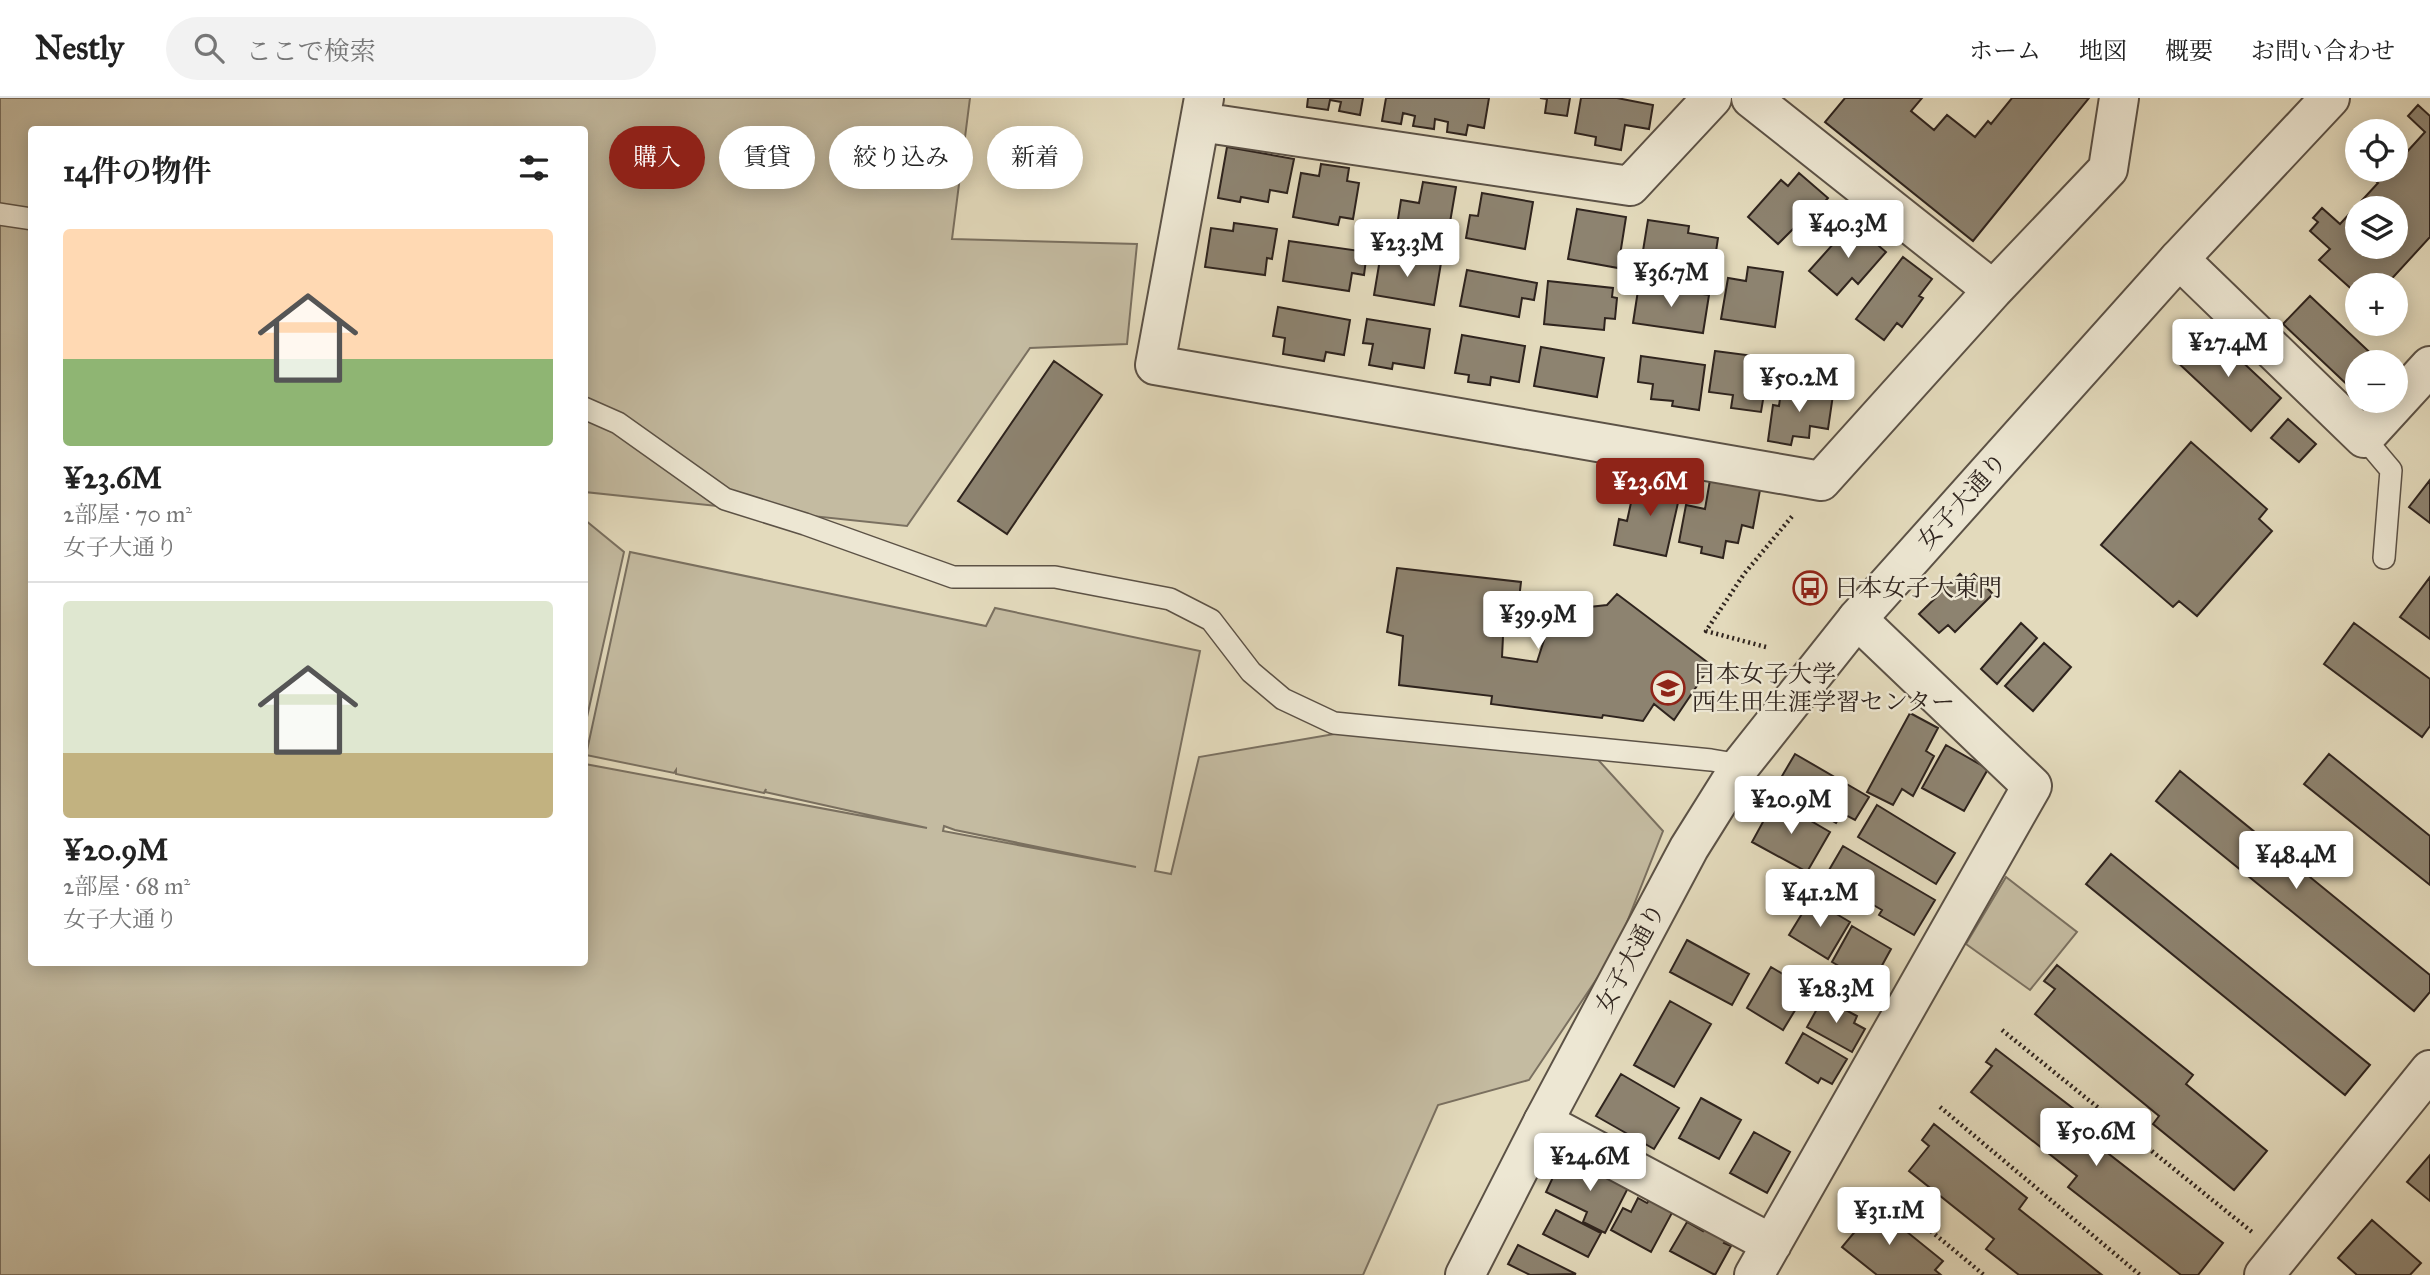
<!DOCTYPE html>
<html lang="ja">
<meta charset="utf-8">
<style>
body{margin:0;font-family:"IM FELL Great Primer","Noto Serif JP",serif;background:#f2f2f2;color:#222;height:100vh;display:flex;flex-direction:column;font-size:26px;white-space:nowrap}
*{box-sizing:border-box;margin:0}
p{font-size:23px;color:#767676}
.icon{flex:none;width:38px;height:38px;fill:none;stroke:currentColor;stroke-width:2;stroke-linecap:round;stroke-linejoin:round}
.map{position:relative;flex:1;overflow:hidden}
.drawer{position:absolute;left:28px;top:28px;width:560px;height:840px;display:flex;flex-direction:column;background:#fff;border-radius:7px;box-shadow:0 4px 18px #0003}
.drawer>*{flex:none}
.top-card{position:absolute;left:609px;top:28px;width:665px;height:63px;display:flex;gap:14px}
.controls{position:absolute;left:2345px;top:21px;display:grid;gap:14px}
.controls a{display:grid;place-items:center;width:63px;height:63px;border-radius:50%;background:#fff;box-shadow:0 4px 18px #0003;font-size:35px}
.price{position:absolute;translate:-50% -60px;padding:0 16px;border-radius:7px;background:#fff;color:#222;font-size:23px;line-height:46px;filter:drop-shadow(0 2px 4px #0008)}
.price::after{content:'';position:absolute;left:50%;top:42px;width:21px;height:16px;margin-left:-10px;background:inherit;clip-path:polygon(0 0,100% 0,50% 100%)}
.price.current{background:#8f2418;color:#fff}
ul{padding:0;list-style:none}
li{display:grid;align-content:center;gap:14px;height:371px;padding:0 35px}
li+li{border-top:2px solid #e0e0e0}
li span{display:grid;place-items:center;height:217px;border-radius:7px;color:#555}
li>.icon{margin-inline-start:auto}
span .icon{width:126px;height:126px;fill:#fffc;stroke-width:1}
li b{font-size:30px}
h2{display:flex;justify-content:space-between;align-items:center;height:84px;padding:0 35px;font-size:30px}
.tag{padding:0 24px;border-radius:32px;background:#fff;box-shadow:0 4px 18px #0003;font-size:24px;line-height:63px}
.tag.current{background:#8f2418;color:#fff}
header{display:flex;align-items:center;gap:42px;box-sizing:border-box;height:98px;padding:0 35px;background:#fff;border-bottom:2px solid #e0e0e0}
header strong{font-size:33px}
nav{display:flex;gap:38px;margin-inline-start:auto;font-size:24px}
.search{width:490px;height:63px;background:#f2f2f2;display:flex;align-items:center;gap:18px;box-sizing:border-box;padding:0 24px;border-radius:38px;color:#767676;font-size:26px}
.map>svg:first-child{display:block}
</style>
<header>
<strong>Nestly</strong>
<div class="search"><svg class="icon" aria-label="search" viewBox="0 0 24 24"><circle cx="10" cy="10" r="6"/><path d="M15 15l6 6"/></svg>ここで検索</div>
<nav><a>ホーム</a><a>地図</a><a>概要</a><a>お問い合わせ</a></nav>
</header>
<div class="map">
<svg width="2430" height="1177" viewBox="0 0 2430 1177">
<rect width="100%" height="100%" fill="#e3dabc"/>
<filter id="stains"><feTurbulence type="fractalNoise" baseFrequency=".00286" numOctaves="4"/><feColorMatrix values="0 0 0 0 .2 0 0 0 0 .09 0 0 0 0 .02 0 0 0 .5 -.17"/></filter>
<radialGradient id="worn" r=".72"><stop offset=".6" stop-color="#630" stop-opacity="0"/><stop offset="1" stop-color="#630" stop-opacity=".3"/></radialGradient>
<path fill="#c4bba1" stroke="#7a7060" stroke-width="2" fill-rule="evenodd" d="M0,0H970L952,141L1137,146L1127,246L1030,250L907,428L585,394L584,32H32V864H584L585,666L927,730L765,694L766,691L764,695L676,676V672L674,675L586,657L630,454L986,528L995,510L1200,553L1155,773L1171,776L1199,659L1387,627L1591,654L1663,733L1616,852L1529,982L1438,1007L1363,1177H0ZM944,728L955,732L1136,769L943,733Z
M585,422L624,454L585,628L584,423Z
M2006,779L2077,834L2030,892L1966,846Z"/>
<path fill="#8d8370" stroke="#2f241e" stroke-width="2" fill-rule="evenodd" d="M1308,0H1363L1360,17L1339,13L1341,4L1330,2L1328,12L1307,9Z
M1386,0H1489L1484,30L1468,27L1466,37L1447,34L1448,24L1435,21L1434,31L1413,28L1415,18L1403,15L1401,26L1382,23Z
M1540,0H1570L1567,18L1545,15L1547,1Z
M1581,0H1617L1653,7L1649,31L1625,27L1621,52L1595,47L1596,39L1575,35Z
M1845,0H1922L1911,13L1934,32L1947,17L1975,39L1988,23L1991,26L2012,0H2089L1973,143L1825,24Z
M2418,7L2430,18V139L2386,187H2357V196L2319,162L2330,151L2310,133L2318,124L2313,120L2322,110L2340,126L2378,85L2364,72H2385L2388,75L2391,72H2396V66L2425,34L2408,18ZM2357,110H2396V149H2357Z
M1227,49L1294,61L1287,95L1270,92L1268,104L1241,99L1240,104L1218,100Z
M1321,66L1349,70L1347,83L1359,85L1353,121L1340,119L1338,127L1293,119L1301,75L1319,78Z
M1799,75L1828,100L1797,135L1793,131L1778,146L1748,119L1781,82L1788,88Z
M1423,84L1456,89L1447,142L1396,134L1401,102L1419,105Z
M1482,95L1533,104L1525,151L1466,140L1470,117L1478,118Z
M1577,111L1626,119L1618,170L1568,161Z
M1648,122L1689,128L1688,135L1718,140L1714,167L1693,164L1692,173L1641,165Z
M1234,125L1277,131L1272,161L1267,160L1265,177L1205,169L1211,130L1233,133Z
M1852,125L1886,154L1858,186L1852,180L1837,197L1809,173Z
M1289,143L1367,154L1364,177L1352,175L1349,193L1283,183Z
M1381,155L1441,165L1434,207L1374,197Z
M1903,159L1932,181L1919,198L1923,200L1902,229L1897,225L1884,242L1856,221Z
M1748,169L1783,174L1775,229L1721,221L1728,180L1746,183Z
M1467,172L1537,185L1534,202L1522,200L1519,219L1460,208Z
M1548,183L1613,190L1612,199L1617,200L1615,221L1605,220L1604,232L1544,226Z
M1639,186L1709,197L1703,235L1633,225Z
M2310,198L2380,264H2357L2356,295L2283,226Z
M1278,209L1350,222L1344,257L1326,254L1324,263L1283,256L1285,240L1273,238Z
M1367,221L1430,231L1424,270L1393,265L1392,271L1369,267L1373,246L1363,245Z
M2205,229L2281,300L2251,333L2174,261Z
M1462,237L1525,248L1519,284L1491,279L1490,287L1468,284L1469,277L1455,275Z
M1541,249L1604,260L1597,299L1534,288Z
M1715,253L1770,260L1761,314L1731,310L1733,297L1709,294Z
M1641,258L1705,267L1699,312L1672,308L1673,303L1651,301L1653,286L1638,284Z
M1054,263L1102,297L1007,436L958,403Z
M1782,286L1814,291L1813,295L1833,297L1828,331L1810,328L1809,340L1793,338L1791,347L1768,343L1773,307L1779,308Z
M2288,321L2316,346L2299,364L2271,340Z
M2191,344L2267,411L2259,421L2272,433L2197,518L2179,503L2173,509L2101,447Z
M1646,379L1682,387L1666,458L1614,447L1619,421L1627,423L1634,391L1643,393Z
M1710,382L1760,392L1753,430L1742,427L1738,445L1726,443L1723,460L1701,455L1702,449L1679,444L1686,407L1705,411Z
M2430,382V425L2409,409Z
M1397,470L1521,484L1517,518H1504L1502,559L1537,564L1545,539L1554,527L1580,510L1607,507L1617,496L1711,567L1674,622L1654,606L1643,623L1603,617L1602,620L1491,606L1492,598L1399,587L1403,538L1387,534Z
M1960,476L1967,483L1974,476L1993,496L1955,534L1948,527L1939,535L1919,516Z
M2430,479V541L2400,519Z
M2021,525L2037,540L1997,586L1981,571Z
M2354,525L2430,581V628L2422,639L2324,566Z
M2044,545L2071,569L2033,613L2005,588Z
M1910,615L1938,630L1926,653L1934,658L1913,698L1902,691L1893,707L1867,694Z
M1946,647L1988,671L1964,713L1922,690Z
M1795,656L1869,699L1855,722L1842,715L1836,725L1775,690Z
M2329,656L2430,738V787L2304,686Z
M2180,673L2430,877V894L2414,913L2156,703Z
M1775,702L1830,734L1807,774L1752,744Z
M1877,707L1955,755L1936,786L1858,739Z
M1843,748L1935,802L1914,837L1879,817L1882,812L1825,779Z
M2111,756L2370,967L2345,997L2086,786Z
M1811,801L1850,824L1828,861L1789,837Z
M1852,828L1891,851L1874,882L1864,876L1861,881L1832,864Z
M1687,842L1749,876L1732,907L1670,874Z
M2057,867L2193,977L2186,986L2267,1053L2234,1092L2153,1026L2159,1018L2035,916L2055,891L2044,883Z
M1771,869L1808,891L1783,932L1747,910Z
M1823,900L1857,918L1854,925L1865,931L1852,954L1807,929Z
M1670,903L1711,926L1674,989L1634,967Z
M1803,935L1847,961L1832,986L1821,980L1818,985L1786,965Z
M1996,951L2109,1038L2100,1049L2223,1145L2198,1177H2181L2068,1089L2077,1078L1971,994L1992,968L1986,964Z
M1621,976L1679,1010L1654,1051L1596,1018Z
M1701,1000L1741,1022L1719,1061L1679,1040Z
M1934,1026L2027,1100L2019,1111L2102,1177H2019L1986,1151L1994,1141L1909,1073L1929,1048L1922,1042Z
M1754,1034L1790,1054L1767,1095L1730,1075Z
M2430,1057V1103L2407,1084Z
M1579,1062L1629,1088L1605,1135L1583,1124L1587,1114L1546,1094L1554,1077L1566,1073L1570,1064L1576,1067Z
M1638,1100L1647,1105L1650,1101L1673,1113L1651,1154L1611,1132L1623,1110L1631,1114Z
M1870,1104L1943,1163L1935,1172L1941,1177H1877L1842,1149L1863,1124L1858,1119Z
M1556,1112L1601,1135L1588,1159L1543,1136Z
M2372,1122L2421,1165L2410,1177H2357L2338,1160Z
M1687,1124L1703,1133L1707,1125L1729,1137L1724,1145L1731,1148L1715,1177L1670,1153Z
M1518,1147L1576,1176L1530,1177L1508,1166Z"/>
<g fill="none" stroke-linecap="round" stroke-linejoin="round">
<defs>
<path id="service" d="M0,116L32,121
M584,310L618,325L725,401L805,426L953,479H1055L1170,501L1211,522L1251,574L1283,601L1334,625L1711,662L1741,667
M2364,340L2391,372L2384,460"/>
<path id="minor" d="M1204,0L1155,267L1821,383L1993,192L2108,71L2119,0
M1751,0L1993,192
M1200,24L1630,88L1712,0
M2179,161L2364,340L2430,268
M1543,1024L1772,1146
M1754,1177L2032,688L1857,521"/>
<path id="tertiary" d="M1465,1177L1543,1024L1689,750L1741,667L1857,521L2179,161L2330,0
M2264,1177L2430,972"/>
</defs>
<use href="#service" stroke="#5c5246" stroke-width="24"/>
<use href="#minor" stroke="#5c5246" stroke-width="42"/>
<use href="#tertiary" stroke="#5c5246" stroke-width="42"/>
<path stroke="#2f241e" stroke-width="4.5" stroke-dasharray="2 3.5" stroke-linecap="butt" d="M1766,549L1706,533L1744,476L1794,416
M2002,932L2252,1134
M1940,1009L2140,1177
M1880,1091L1984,1177"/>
<use href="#service" stroke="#ede7d3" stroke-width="21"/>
<use href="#minor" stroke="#ede7d3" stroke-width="38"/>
<use href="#tertiary" stroke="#ede7d3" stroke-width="38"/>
</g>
<defs>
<symbol id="bus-ring" viewBox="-11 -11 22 22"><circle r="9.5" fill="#ede7d3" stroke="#8f2418" stroke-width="1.5"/><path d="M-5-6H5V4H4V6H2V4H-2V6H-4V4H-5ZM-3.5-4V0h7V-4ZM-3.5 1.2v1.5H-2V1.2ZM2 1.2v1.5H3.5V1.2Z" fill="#8f2418"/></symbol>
<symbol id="university-ring" viewBox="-11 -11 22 22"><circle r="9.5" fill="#ede7d3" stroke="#8f2418" stroke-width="1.5"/><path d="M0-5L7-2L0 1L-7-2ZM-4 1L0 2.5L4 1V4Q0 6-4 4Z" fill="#8f2418"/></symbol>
</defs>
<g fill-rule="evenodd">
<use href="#bus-ring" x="1791" y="471" width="38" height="38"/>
<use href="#university-ring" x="1649" y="571" width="38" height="38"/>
</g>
<g text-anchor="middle" stroke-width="5" stroke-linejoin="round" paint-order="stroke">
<g font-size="24" fill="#2f241e" stroke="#ede7d3">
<text transform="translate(1962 403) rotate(-48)" y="8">女子大通り</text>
<text transform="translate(1630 860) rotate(-62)" y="8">女子大通り</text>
</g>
<g font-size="24" fill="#2f241e" stroke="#ede7d3" text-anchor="start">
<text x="1834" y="498">日本女子大東門</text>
<text x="1692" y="584">日本女子大学<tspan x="1692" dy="28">西生田生涯学習センター</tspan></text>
</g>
</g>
<rect width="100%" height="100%" filter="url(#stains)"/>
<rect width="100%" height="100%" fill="url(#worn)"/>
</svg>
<div class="controls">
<a><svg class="icon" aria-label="locate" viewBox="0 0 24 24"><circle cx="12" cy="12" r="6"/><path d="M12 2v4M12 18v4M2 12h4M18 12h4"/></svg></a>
<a><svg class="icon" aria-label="layers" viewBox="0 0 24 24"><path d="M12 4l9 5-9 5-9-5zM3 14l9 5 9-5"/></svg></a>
<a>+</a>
<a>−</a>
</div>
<b class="price" style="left:1848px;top:162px">¥40.3M</b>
<b class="price" style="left:1407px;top:181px">¥23.3M</b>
<b class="price" style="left:1671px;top:211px">¥36.7M</b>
<b class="price" style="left:2228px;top:281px">¥27.4M</b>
<b class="price" style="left:1799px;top:316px">¥50.2M</b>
<b class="price current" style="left:1650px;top:420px">¥23.6M</b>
<b class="price" style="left:1538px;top:553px">¥39.9M</b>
<b class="price" style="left:1791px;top:738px">¥20.9M</b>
<b class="price" style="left:2296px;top:793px">¥48.4M</b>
<b class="price" style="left:1820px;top:831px">¥41.2M</b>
<b class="price" style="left:1836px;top:927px">¥28.3M</b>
<b class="price" style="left:2096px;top:1070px">¥50.6M</b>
<b class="price" style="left:1590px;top:1095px">¥24.6M</b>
<b class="price" style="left:1889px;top:1149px">¥31.1M</b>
<div class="top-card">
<a class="tag current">購入</a>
<a class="tag">賃貸</a>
<a class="tag">絞り込み</a>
<a class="tag">新着</a>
</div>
<section class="drawer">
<h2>14件の物件<svg class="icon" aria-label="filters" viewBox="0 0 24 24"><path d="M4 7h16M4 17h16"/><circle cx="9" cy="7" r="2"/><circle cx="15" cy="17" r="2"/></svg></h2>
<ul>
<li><span style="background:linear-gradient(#ffd9b3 60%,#8fb573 0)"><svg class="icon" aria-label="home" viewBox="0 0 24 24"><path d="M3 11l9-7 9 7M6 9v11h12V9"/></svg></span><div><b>¥23.6M</b><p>2部屋 · 70 m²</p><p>女子大通り</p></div></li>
<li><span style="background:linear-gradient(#dfe7d0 70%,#c2b280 0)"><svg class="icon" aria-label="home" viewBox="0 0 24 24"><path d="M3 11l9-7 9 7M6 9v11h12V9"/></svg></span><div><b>¥20.9M</b><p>2部屋 · 68 m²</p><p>女子大通り</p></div></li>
</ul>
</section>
</div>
